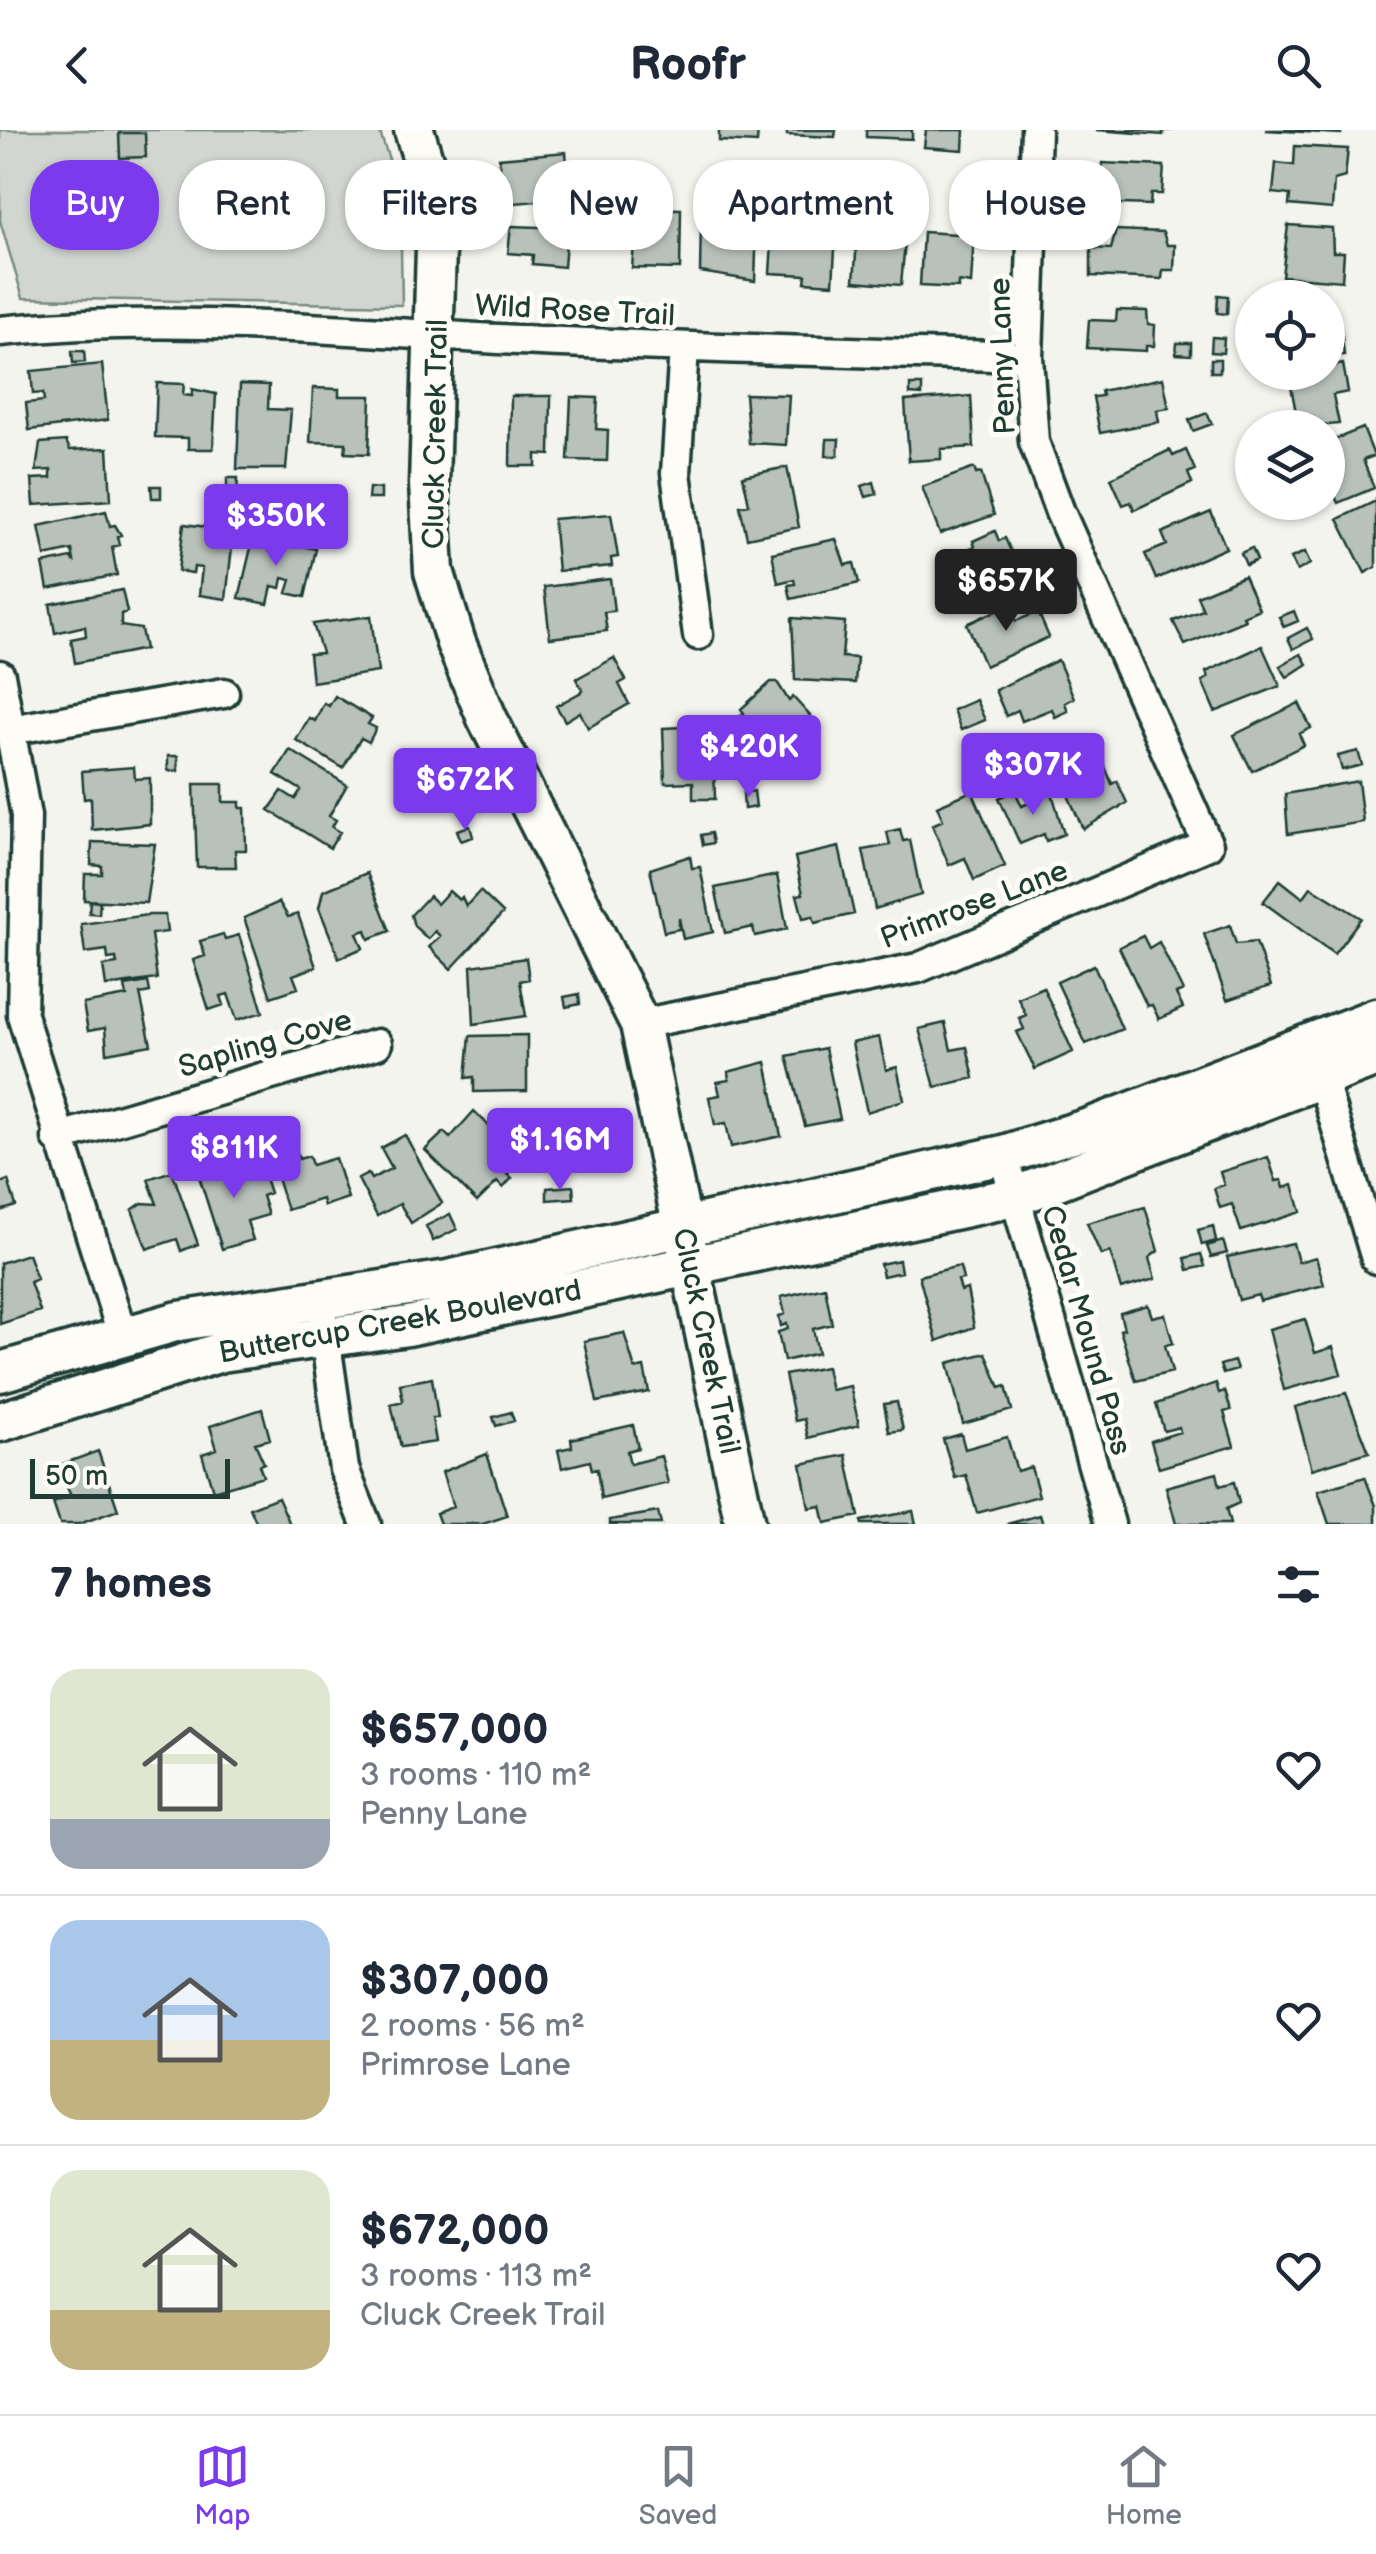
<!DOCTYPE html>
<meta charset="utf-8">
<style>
body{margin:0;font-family:"Balsamiq Sans",sans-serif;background:#f2f2f3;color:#1f2937;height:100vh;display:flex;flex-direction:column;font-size:38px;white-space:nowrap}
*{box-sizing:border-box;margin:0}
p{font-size:32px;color:#747a83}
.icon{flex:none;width:55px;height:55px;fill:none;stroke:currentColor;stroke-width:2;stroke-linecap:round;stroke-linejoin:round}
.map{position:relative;height:1394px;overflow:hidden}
.details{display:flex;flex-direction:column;background:#fff;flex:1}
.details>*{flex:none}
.hud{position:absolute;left:30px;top:30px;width:1318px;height:90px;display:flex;gap:20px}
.controls{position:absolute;left:1235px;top:150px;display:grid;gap:20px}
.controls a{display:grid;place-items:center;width:110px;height:110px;border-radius:50%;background:#fff;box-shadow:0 2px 8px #0004;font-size:50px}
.scale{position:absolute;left:30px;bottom:25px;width:200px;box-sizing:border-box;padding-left:10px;border:5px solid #1f3d34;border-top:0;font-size:28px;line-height:35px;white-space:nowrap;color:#1f3d34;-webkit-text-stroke:8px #fdfcf7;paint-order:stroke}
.price{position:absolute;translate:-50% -85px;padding:0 22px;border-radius:10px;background:#7c3aed;color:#fff;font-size:32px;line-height:65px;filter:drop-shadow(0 2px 5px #0008)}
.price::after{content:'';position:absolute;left:50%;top:60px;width:30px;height:22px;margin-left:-15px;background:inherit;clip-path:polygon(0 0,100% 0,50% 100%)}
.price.active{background:#222;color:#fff}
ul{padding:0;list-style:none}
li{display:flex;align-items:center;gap:30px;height:250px;padding:0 50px}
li+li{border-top:2px solid #e0e1e3}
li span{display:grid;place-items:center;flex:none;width:280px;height:200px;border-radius:30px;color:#555}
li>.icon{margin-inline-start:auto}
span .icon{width:120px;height:120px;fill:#fffc;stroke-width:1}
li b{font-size:42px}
h2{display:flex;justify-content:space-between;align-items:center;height:120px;padding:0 50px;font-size:42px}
.pill{padding:0 35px;border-radius:40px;background:#fff;box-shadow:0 2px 8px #0004;font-size:35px;line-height:90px}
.pill.active{background:#7c3aed;color:#fff}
header{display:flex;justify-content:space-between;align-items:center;height:130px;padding:0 50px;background:#fff;font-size:45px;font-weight:800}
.tab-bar{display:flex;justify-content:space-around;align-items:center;height:140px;border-top:2px solid #e0e1e3;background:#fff;font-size:28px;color:#747a83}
.tab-bar a{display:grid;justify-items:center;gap:5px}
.tab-bar .active{color:#7c3aed}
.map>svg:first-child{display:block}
</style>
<header><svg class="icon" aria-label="back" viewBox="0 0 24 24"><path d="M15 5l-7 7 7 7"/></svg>Roofr<svg class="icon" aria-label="search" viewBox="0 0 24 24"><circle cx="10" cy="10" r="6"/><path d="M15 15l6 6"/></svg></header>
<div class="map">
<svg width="1376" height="1394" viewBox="0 0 1376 1394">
<rect width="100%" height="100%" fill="#f4f4ef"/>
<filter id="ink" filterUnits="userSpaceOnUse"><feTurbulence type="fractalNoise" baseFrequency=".01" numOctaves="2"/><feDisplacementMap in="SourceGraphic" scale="20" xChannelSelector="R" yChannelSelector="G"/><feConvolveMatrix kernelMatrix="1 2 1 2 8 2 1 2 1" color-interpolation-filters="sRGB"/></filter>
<g filter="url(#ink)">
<path fill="#d1d6d1" stroke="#788a82" stroke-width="2.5" d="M0,0H379L400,61L402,175L23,168L0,91Z"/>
<path fill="#b9c1bb" stroke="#1f3d34" stroke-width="2.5" d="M719,0H758L757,13L719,11Z
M787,0H836L835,7L787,5Z
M866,0H912V9L866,7Z
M926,0H964L963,20L924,17Z
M1096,0H1173L1163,1V5Z
M1265,0H1341V4Z
M119,3H145L146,27L120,28Z
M1295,16L1348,19L1345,47L1334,50L1332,79L1289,75L1290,65L1273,63L1276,33L1294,35Z
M566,22L570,68L504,74L499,28Z
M1102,33L1164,36L1162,64H1151L1150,75L1093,73L1094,39L1102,40Z
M596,77L609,78L608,91L595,90Z
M637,78L681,79L680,139L632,138Z
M701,89L757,92L755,151L700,142Z
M1288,95L1332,98L1333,122H1344L1342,151L1282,146Z
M511,96L567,98L564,137L532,134L533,125L508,123Z
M773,97L836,101L833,154L805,152L806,145L770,143Z
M858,97L906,101L901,155L854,151Z
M1116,100L1163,102L1167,115H1175L1174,140H1163L1162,149L1091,146V118L1111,119Z
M923,102L974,105L971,154L958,152V158L920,156Z
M1218,165L1228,166L1227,184L1217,183Z
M1328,173L1330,198L1341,197L1344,225L1328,227Z
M1117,180L1147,181L1148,194L1155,195L1154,216H1146V221L1087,218L1089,190L1116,191Z
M1212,207L1224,208L1223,223L1211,222Z
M1177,213H1191V225L1176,224Z
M72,221H84L85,232L73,233Z
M1211,229H1220V242H1211Z
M102,234L108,290L29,300L26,273L44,271L43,263L33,264L31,241Z
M1343,234L1348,262L1333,265L1339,294L1299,298L1289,246L1328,242V237Z
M1163,248L1169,278L1157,280L1159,292L1100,303L1093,267L1102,266L1101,261Z
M157,253L184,254L183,265L192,266V259L216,264L213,319H188V308L155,307Z
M240,254L269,255L268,279L291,280L286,339H237Z
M910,255H922V265L910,264Z
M313,258L339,259V266H371L369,324L345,323L346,313L310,312Z
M745,264L789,265L786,315L749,313Z
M511,266H551L550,325L536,324V336H510Z
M971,266L974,317L941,319V329L909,331L905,271Z
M571,267L598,268L596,299L608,300L607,331L568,330Z
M1207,283L1212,294L1193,301L1189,290Z
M1363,298L1374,326L1363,330L1374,358L1338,373L1328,351V312Z
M827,309H839L838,326H826Z
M66,311L70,320L108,318L111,370L34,375L32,349L51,348V340L36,341L40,313Z
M1170,320L1173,326L1186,320L1195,340L1188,343L1192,353L1134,380L1131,372L1123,375L1111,348Z
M787,337L799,397L747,408L740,376L749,374L743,346Z
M974,338L976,344L981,343L994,385L940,404L922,357Z
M227,348H238L237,363H227Z
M874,352L877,364L866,367L862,356Z
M151,356H161V368H152Z
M369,358L381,359V369H368Z
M1376,367V437L1365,443L1338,389L1376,371Z
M106,381L110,396L115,395L121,405L117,406L119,415L112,417L117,445L48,459L43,434L71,428L74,431L72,420L45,426L39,396Z
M1211,382L1226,418L1156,449L1145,424L1167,415L1162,403Z
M611,384L618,427L611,428L612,436L558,441L553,389Z
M216,388L235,391L226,469L199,465L202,438L194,437L193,443L178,441L184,394L215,398Z
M995,401L999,411L1005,408L1022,446L960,474L940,432L975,416L973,411Z
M254,405L316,419L305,467L287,463L291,450L283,448L281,458L272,456L268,474L239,468Z
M836,409L845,435L854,433L859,453L791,469L788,455L795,454L794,449L778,453L772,423Z
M1252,418L1257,430L1246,435L1241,423Z
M1305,422L1310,434L1297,441L1291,428Z
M1244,446L1259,479L1243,486L1245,490L1185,515L1173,491L1203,480L1197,466Z
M610,449L614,481L604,482L607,501L550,508L544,457Z
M122,460L127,482L121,484V496L141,499L145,519L75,533L71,509L86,506L85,496L55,503L50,474Z
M1009,475L1016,491L1038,482L1049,507L985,536L967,494Z
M1294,481L1298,491L1284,497L1279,487Z
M371,486L378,542L312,552L309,524L322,523L313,494Z
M792,488L845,492L842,527L857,528L855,553L795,550Z
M1307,498L1313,509L1293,519L1288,508Z
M1262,516L1280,556L1215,582L1202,551L1208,548L1206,542Z
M1301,524L1307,534L1287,547L1280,536Z
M614,528L626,550L619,554L629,574L588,598L580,582L565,591L556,576L583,561L576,549Z
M1058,530L1074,568L1065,573L1068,581L1055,587L1052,579L1022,591L1018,580L1006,586L995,560Z
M771,552H777L789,571L793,567L821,598L780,633L755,605L751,608L735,591L744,583L741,579Z
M335,566L372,588L368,594L376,598L369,612L361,608L343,638L296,610L309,588L315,591L324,573L329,576Z
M976,570L985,590L961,600L953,580Z
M1299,573L1311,598L1299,604L1304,615L1252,641L1234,605Z
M684,593H713L715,669H693V652L665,653L663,598L684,597Z
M1030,605L1037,619L1023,625L1016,611Z
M1098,619L1112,654L1117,651L1127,673L1083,699L1056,638Z
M290,620L347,655L329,686L336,690L332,697L340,702L330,718L269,680L282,661L295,669L301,660L275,644Z
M1358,621L1362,635L1342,640L1338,626Z
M168,626H178V641H168Z
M134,637L135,649L150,648V694L92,700L91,668L84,669L82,641Z
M1358,651L1363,692L1288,704L1285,664Z
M194,654H223V672H240V678H245L246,720H235L236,737H197Z
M754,661L756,677L744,679L743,663Z
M972,661L1005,736L974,750L965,728L949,735L932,695L943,690L937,676Z
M1015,661L1022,676L1052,663L1064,704L1046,711L1044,704L1020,714L999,668Z
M470,696L473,707L461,711L457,700Z
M900,699L903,711L910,710L921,765L875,779L863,720L890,715L887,702Z
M711,703L713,713L703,715L701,705Z
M92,712L155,714L146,773L84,770L85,744H102V736L91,735Z
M839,717L854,784L815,793L813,786L803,788L797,765L803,764L795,727Z
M690,726L692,738L700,737L713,802L683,809L679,788V799L664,802L650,739Z
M367,743L390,801L369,809L366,800L357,803L363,818L339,828L319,778L323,761Z
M777,745L787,799L755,806L753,797L725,803L715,758Z
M1280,750L1303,768L1311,757L1361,788L1334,824L1263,772Z
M449,761L459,770L462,767L466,776L480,761L503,783L451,839L429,817L440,806L435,801L428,809L414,796L411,785L429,766L437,774Z
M90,771L100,772L99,784L89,783Z
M279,772L288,787L298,784L316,837L293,845L298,858L271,867L244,788Z
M148,785H165L167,802L151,804L157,849L106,856L103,836L117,834L116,828L108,829L107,820L85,823L81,794Z
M1230,795L1236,814L1256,812L1271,856L1227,870L1204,804Z
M223,804L225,809L239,805L263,882L237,890L228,864L221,866L224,875L209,880L193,830L205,826L200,811Z
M1143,806L1149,818L1159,812L1183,861L1176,864L1183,878L1159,889L1152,875L1147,876L1119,817Z
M526,828L529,849L520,851L526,886L474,894L471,836Z
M1094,835L1122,899L1086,914L1057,852Z
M148,852L150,862L140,864L151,915L107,923L105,898L88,901L83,874L127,866L125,856Z
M1043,857L1073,922L1035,939L1017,902L1024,899L1019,888L1026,885L1018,868Z
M579,864L580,874L566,877L564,867Z
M945,893L951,920L967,917L974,948L935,957L919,899Z
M527,905V961L474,962V947L466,948L470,906Z
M879,907L886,940L897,937L904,970L867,982L852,913Z
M825,918L840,989L805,996L787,926Z
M766,932L781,1006L731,1017L726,993L715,995L709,967L720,965L717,952L729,950L728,942Z
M474,981L523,1029L507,1044L512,1048L503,1058L497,1052L477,1072L425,1020L444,1002L450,1008Z
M405,1005L442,1073L411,1093L400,1074L377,1086L358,1049L368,1044L371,1049L392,1038L381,1018Z
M293,1011L299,1029L309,1026L312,1035L335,1028L348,1068L324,1076L322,1069L287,1080L268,1019Z
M1268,1027L1276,1051L1282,1050L1284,1058L1293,1055L1301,1082L1241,1101L1232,1074L1220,1078L1214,1058L1224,1055L1220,1042Z
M223,1031L232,1056L238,1054L234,1041L254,1035L255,1040L262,1038L270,1063L262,1066L268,1085L247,1091L253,1110L222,1119L197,1040Z
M172,1041L198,1114L181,1121L177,1109L147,1119L132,1080L142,1073L157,1074L148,1049Z
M8,1050L16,1076L0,1081V1053Z
M573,1056L574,1068L547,1070V1058Z
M1145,1077L1158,1121L1149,1128L1155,1149L1121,1159L1110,1122L1101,1125L1087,1093Z
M450,1084L457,1099L433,1111L426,1096Z
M1213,1096L1216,1111L1202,1115L1198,1100Z
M1223,1111L1227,1123L1211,1127L1207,1116Z
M1293,1113L1298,1132L1316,1127L1324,1155L1260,1171L1258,1165L1239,1170L1227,1127Z
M28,1124L37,1149L30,1152L40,1181L0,1194V1133Z
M1201,1124L1205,1136L1188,1140L1185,1128Z
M899,1130L901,1142L883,1146L880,1134Z
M955,1137H960L963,1149L958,1150L961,1161L967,1159L974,1197L937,1211L919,1146Z
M825,1157L832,1194L813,1199L818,1223L784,1231L778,1202L788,1199L787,1194L781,1196L779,1186L785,1184L781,1167Z
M1148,1175L1152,1187L1165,1184L1173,1213L1165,1215L1172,1242L1136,1251L1120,1200L1124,1199L1120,1183Z
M1305,1189L1315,1223L1333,1217L1341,1244L1284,1260L1269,1199Z
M624,1203L635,1239L644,1237L649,1262L597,1272L584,1211Z
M986,1223L1000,1258L1006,1256L1012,1280L963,1294L948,1233Z
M1234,1231L1237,1240L1223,1244L1220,1235Z
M826,1237L831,1260L850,1256L859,1295L808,1308L804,1289L795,1291L785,1245Z
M432,1248L438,1288H432L436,1312L401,1317L391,1274L403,1271L400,1254Z
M1216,1253L1219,1263L1225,1261L1231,1280L1224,1282L1234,1316L1159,1338L1151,1311L1180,1302L1179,1297L1164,1301L1156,1274Z
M1346,1263L1369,1322L1312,1339L1295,1277Z
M897,1272L903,1300L889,1302L884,1274Z
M262,1279L270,1309L255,1313L264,1333L259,1335L263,1346L213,1361L202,1324L217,1319L210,1296Z
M511,1282L514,1291L496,1296L493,1287Z
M633,1295L638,1318L627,1321L630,1334L661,1326L668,1353L601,1369L597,1339L592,1340L590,1331L562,1338L558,1320L572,1317L571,1309Z
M961,1304L965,1319L1007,1307L1017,1341L1031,1337L1039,1366L977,1383L966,1345L955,1348L943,1309Z
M98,1321L118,1380L79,1394H60L53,1373L71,1366L57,1336Z
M487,1324L507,1386L483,1394H440L436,1383L453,1377L442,1342Z
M846,1325L859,1386L825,1393L821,1376L809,1378L801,1334Z
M1217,1343L1220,1356L1234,1352L1239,1373L1226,1379L1230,1394H1176L1166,1357Z
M1365,1347L1376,1376V1394H1329L1318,1361Z
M278,1367L290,1394H257L250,1378Z
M913,1381L916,1394H862L861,1391Z
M658,1382L661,1394H610V1390Z
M1040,1385L1043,1394H1007Z"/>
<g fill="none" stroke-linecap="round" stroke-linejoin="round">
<defs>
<path id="street" d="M0,201C165,184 333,200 499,209C675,218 851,222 1028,227
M684,218L676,343L698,505
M0,545L26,686L22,885L122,1204
M10,600L224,563
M640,894L918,838L1208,715L1060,382L1034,312L1028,227L1036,0
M1316,929L1376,1129
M57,1008L377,914
M1003,1025L1110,1394
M323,1192L344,1339L366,1394"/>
<path id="secondary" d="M414,0L431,56L436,118L429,354L434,441L456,513L487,588L640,894L745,1394
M0,1242L179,1191L448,1150L1003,1025L1092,997L1376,888
M0,1292L221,1222L408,1196L1014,1067L1376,927"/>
</defs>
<use href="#street" stroke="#1f3d34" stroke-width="35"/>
<use href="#secondary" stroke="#1f3d34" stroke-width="45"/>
<use href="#street" stroke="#fdfcf7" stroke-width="28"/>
<use href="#secondary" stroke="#fdfcf7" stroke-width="38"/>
</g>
</g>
<g text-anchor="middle" stroke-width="10" stroke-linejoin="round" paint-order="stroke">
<g font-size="30" fill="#1f3d34" stroke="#fdfcf7">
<text transform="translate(575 180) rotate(3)" y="10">Wild Rose Trail</text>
<text transform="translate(1002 226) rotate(-92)" y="10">Penny Lane</text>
<text transform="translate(435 304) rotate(-89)" y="10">Cluck Creek Trail</text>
<text transform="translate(974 774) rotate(-21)" y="10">Primrose Lane</text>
<text transform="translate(265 913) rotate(-16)" y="10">Sapling Cove</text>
<text transform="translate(400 1191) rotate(-10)" y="10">Buttercup Creek Boulevard</text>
<text transform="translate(1087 1200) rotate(74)" y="10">Cedar Mound Pass</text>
<text transform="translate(707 1211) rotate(78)" y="10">Cluck Creek Trail</text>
</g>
</g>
</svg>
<div class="controls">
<a><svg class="icon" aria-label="locate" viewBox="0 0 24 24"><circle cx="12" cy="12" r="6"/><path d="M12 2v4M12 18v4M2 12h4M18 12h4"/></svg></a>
<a><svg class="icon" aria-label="layers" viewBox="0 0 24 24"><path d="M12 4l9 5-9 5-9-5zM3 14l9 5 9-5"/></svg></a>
</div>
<div class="scale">50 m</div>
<b class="price" style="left:276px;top:439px">$350K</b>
<b class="price active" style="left:1006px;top:504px">$657K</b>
<b class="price" style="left:749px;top:670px">$420K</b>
<b class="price" style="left:1033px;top:688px">$307K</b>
<b class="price" style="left:465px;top:703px">$672K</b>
<b class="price" style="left:560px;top:1063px">$1.16M</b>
<b class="price" style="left:234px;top:1071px">$811K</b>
<div class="hud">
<a class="pill active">Buy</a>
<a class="pill">Rent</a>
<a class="pill">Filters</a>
<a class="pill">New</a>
<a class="pill">Apartment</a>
<a class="pill">House</a>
</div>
</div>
<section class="details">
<h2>7 homes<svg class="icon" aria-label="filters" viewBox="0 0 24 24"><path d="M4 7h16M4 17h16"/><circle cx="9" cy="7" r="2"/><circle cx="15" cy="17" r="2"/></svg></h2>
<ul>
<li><span style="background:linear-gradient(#dfe7d0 75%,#9aa5b1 0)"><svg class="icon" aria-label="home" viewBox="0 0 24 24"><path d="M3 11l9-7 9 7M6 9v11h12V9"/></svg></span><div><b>$657,000</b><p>3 rooms · 110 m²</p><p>Penny Lane</p></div><svg class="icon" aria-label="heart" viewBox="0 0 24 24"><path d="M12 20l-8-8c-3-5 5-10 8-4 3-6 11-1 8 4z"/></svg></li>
<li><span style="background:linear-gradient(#a9c7e8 60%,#c2b280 0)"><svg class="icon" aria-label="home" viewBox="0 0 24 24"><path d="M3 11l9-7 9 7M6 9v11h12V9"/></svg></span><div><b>$307,000</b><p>2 rooms · 56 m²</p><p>Primrose Lane</p></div><svg class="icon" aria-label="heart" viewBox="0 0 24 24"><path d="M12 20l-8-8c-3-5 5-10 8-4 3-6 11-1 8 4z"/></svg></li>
<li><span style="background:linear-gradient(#dfe7d0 70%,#c2b280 0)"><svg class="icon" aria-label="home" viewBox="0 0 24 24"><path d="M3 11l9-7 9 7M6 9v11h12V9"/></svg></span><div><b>$672,000</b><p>3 rooms · 113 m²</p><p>Cluck Creek Trail</p></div><svg class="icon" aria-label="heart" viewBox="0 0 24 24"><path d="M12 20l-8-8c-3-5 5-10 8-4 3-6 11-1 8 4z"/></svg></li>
</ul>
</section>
<nav class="tab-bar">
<a class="active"><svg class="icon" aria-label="map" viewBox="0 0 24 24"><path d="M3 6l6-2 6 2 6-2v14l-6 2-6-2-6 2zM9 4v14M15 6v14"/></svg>Map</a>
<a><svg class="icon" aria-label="saved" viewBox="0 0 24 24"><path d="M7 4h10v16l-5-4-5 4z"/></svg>Saved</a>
<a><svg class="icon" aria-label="home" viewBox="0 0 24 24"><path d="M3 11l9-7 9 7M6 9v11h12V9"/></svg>Home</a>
</nav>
